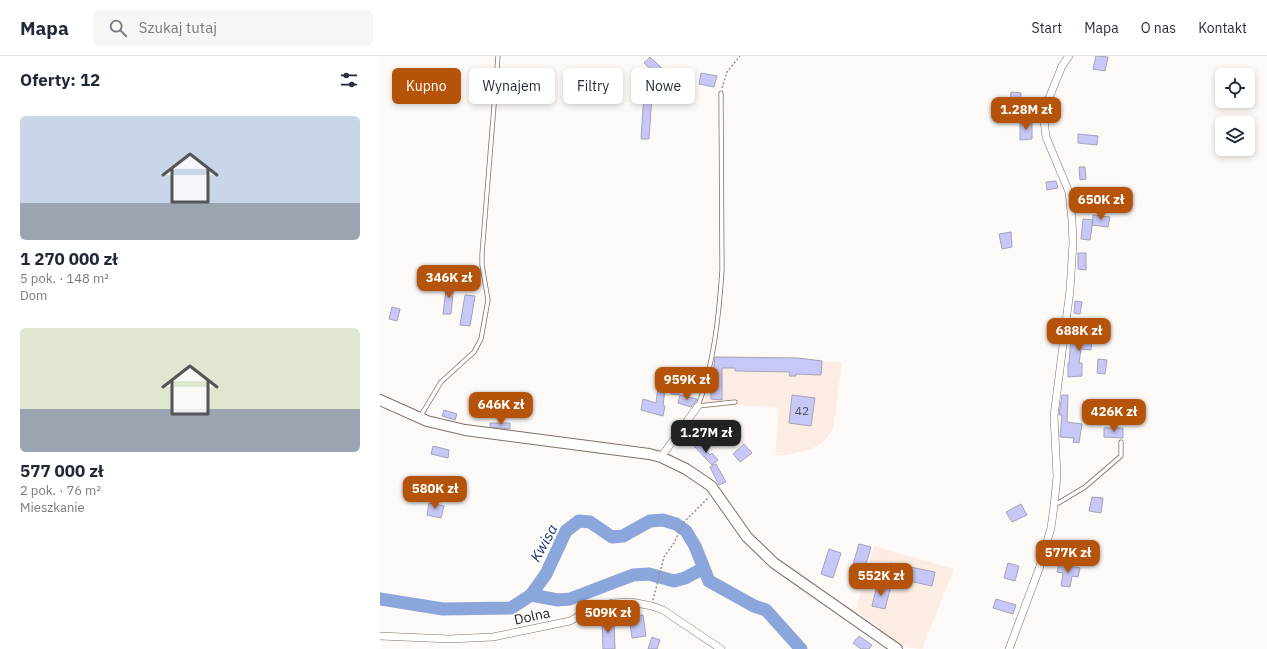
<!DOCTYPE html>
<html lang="pl">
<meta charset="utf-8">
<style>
body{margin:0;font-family:"IBM Plex Sans",sans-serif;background:#f6f6f7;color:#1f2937;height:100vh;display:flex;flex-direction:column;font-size:15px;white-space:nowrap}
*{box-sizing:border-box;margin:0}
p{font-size:13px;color:#747a83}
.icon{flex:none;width:22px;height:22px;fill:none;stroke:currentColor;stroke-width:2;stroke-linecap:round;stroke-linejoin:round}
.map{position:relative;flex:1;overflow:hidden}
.sheet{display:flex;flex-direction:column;background:#fff;width:380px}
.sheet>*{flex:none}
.banner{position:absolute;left:12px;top:12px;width:380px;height:36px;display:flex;gap:8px}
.controls{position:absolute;left:835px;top:12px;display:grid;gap:8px}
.controls a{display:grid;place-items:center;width:40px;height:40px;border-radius:6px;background:#fff;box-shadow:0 2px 6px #0003;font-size:20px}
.price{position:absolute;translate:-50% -34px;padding:0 9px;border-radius:8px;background:#b45309;color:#fff;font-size:13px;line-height:26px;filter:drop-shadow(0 1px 2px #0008)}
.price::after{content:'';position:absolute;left:50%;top:24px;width:12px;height:9px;margin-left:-6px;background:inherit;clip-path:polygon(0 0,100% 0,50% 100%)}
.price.selected{background:#222;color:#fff}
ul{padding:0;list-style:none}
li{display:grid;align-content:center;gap:8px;height:212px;padding:0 20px}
li span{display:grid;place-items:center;height:124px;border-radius:6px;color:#555}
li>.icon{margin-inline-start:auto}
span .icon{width:72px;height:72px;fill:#fffc;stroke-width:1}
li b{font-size:17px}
h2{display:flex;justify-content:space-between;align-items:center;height:48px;padding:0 20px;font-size:17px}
.chip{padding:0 14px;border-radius:6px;background:#fff;box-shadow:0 2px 6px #0003;font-size:14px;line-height:36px}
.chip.selected{background:#b45309;color:#fff}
header{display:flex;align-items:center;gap:24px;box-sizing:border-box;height:56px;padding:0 20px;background:#fff;border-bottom:1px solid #e0e1e3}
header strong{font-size:19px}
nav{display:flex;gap:22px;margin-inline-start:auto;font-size:14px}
.search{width:280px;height:36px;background:#f6f6f7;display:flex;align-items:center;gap:10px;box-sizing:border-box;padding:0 14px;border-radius:6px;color:#747a83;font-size:15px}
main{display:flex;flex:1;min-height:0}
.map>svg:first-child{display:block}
</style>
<header>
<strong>Mapa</strong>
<div class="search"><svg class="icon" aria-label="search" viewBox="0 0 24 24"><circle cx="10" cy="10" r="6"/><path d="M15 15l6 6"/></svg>Szukaj tutaj</div>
<nav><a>Start</a><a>Mapa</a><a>O nas</a><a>Kontakt</a></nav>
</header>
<main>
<section class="sheet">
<h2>Oferty: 12<svg class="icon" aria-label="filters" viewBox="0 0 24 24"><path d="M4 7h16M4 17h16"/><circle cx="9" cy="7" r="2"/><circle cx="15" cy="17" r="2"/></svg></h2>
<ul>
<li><span style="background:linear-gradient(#c9d6e8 70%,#9aa5b1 0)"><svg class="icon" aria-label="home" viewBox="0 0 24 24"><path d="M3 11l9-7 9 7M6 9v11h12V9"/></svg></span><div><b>1 270 000 zł</b><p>5 pok. · 148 m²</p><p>Dom</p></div></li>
<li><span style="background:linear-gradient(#dfe7d0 65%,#9aa5b1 0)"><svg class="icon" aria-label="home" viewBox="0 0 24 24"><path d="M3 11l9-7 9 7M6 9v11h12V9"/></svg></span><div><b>577 000 zł</b><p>2 pok. · 76 m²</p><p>Mieszkanie</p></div></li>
</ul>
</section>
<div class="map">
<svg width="887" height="593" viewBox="0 0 887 593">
<rect width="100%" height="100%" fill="#fdf9f7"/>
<path fill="#fdece3" d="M332,300L418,302L462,307L453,373L444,385L432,393L407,399H395L399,352L358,349L323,352Z
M494,490L574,513L542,593L520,590L476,553Z"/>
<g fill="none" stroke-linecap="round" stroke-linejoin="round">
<path stroke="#8ba6db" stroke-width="13" d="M151,539L178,544L190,543L253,519L269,518L294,525L305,522L324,512
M0,543L63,553L131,552L151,539L166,518L186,475L199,465L210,466L232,481L243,480L270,465L283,464L296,468L306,475L315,490L329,525L374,550L386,554L421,593"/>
</g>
<path fill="#c8c8f8" stroke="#a3a4b6" d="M716,0L728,1L725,15L713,13Z
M270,1L284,14L278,20L264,7Z
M321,17L337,20L334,31L319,28Z
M631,36L641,37L640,51H630Z
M264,38L272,39L269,83H261Z
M640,66H652V83L640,84Z
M698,78L718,80L717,89L698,87Z
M699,111H705L706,123L700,124Z
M676,125L678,132L667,134L666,126Z
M702,137H712L711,150H702Z
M713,159L730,161L728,171L712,169Z
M703,163L713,164L710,184L701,183Z
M631,176L632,191L622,193L619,178Z
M698,197H706V214L698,213Z
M87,217L97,219L95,228L85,227Z
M67,226L74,227L71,258H63Z
M85,239L95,240L90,270L80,269Z
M695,245L702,246L700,258L694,257Z
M12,251L20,253L17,265L9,263Z
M703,270L711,271L709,284H712L711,294L701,293L699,307H702V320L688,321V307H689L691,282H701Z
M335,301L418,302L442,305L441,319L416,318V320H409L410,316L355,315V312H342V344L331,343V317H333Z
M718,303L727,304L725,318L717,317Z
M294,320L302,322L299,339L291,338Z
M278,331L285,332L283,350H285L283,360L261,354L263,343L276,347Z
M300,339L317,343L316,345L311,351L298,347Z
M412,339L435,342L431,370L409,367Z
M682,339H688L687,366L702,368L699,387L693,386L694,382L680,381L682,359H679Z
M64,354L77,358L75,364L62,360Z
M110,367H130V373L110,371Z
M724,372H743V382L724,381Z
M318,386L330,399L332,397L338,404L332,409L314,390Z
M364,388L372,397L360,406L353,398Z
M53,390L69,394L68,402L51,398Z
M336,408L346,426L339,429L330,411Z
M712,441L723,442L721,457L709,455Z
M49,447L64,450L61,462L47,459Z
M641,448L647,459L632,466L626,456Z
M479,488L491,491L484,515L472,512Z
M449,493L461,497L453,522L441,518Z
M510,507L555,516L552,530L507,520Z
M628,507L639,510L635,525L624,522Z
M679,508L700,512L698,521L692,520L690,531L681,530L683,517L677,516Z
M497,529L510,533L505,553L492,550Z
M616,543L636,549L633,558L613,552Z
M263,559L266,580L252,582L249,561Z
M222,563H234L235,593H223Z
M479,580L492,589L489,593H481L473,587Z
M272,581L280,584L277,593H268Z"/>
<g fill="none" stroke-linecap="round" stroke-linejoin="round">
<defs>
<path id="service" d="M341,37L342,214C339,259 334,308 318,350L355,346
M40,361L61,326L94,296L101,283L108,244L102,209V198L118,0
M675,449L705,431L741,400V386"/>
<path id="minor" d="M281,401L318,350
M0,580L69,583L113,581L190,565L210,554L232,547L251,546L272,550L283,554L341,593
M629,593L659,513L671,472L674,450L677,420L674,360L690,234L693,187L692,165L689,136L666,81L664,64L667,47L682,10L689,0"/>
<path id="secondary" d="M0,344L47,365L85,374L269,398L281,401L306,413L331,430L367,481L394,507L517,593"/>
</defs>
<use href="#service" stroke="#816f65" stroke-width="5"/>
<use href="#minor" stroke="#816f65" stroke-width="8"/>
<use href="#secondary" stroke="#816f65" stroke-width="12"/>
<path stroke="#999491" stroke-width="1.5" stroke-dasharray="2 2" stroke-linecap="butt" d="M342,32L347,16L360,0
M273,544L284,501L294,487L303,467L329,441"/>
<use href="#service" stroke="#fff" stroke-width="3.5"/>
<use href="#minor" stroke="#fff" stroke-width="7"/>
<use href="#secondary" stroke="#fff" stroke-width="10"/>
</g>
<g text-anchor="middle" stroke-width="3" stroke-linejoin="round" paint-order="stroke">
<g font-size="12" fill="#514c54">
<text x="422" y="359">42</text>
</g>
<g font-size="14" fill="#29221e" stroke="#fff">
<text transform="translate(152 560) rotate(-12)" y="5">Dolna</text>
</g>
<g font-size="15" font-style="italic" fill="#1a3675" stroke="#fff">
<text transform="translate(164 487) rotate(-61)" y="5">Kwisa</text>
</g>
</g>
</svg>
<div class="controls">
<a><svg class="icon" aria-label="locate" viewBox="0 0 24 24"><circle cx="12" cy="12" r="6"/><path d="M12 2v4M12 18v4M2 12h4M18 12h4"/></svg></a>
<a><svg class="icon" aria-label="layers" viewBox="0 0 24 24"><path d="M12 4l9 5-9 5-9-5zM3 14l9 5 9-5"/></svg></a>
</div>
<b class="price" style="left:646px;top:75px">1.28M zł</b>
<b class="price" style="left:721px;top:165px">650K zł</b>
<b class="price" style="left:69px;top:243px">346K zł</b>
<b class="price" style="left:699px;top:296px">688K zł</b>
<b class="price" style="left:307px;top:345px">959K zł</b>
<b class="price" style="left:121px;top:370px">646K zł</b>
<b class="price" style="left:734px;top:377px">426K zł</b>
<b class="price selected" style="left:326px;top:398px">1.27M zł</b>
<b class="price" style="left:55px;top:454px">580K zł</b>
<b class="price" style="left:688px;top:518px">577K zł</b>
<b class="price" style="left:501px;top:541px">552K zł</b>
<b class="price" style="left:228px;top:578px">509K zł</b>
<div class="banner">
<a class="chip selected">Kupno</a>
<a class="chip">Wynajem</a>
<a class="chip">Filtry</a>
<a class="chip">Nowe</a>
</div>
</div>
</main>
